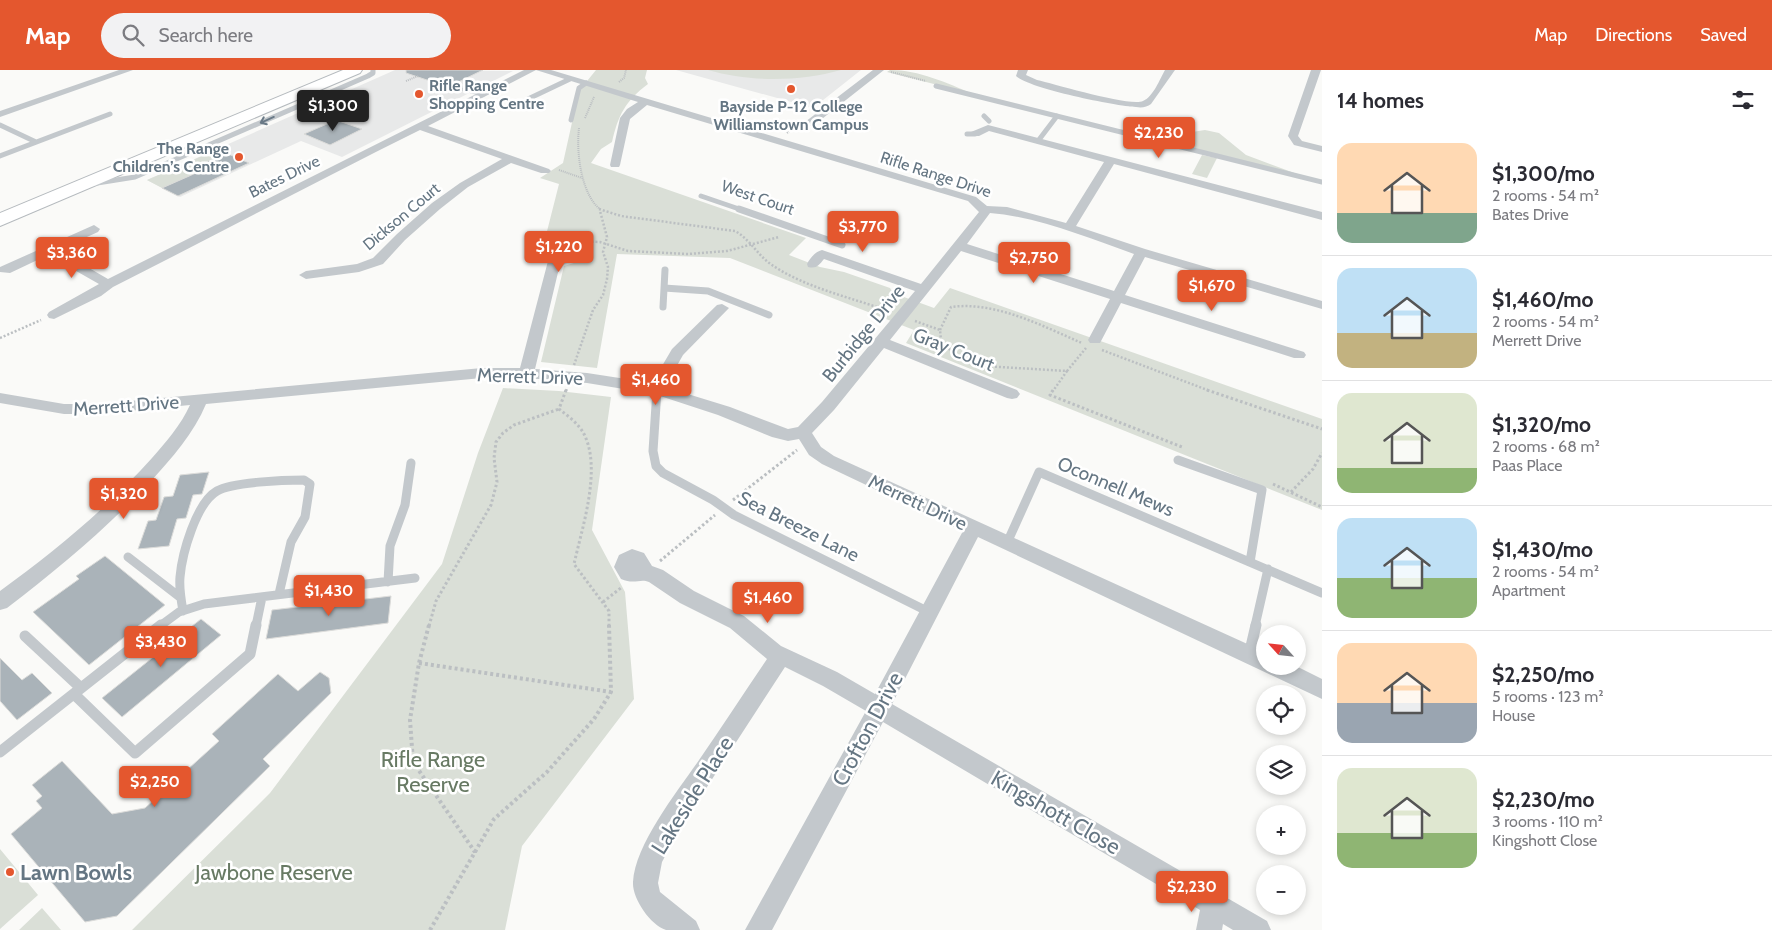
<!DOCTYPE html>
<meta charset="utf-8">
<style>
body{margin:0;font-family:Cabin,sans-serif;background:#f2f2f3;color:#2b2b33;height:100vh;display:flex;flex-direction:column;font-size:19px;white-space:nowrap}
*{box-sizing:border-box;margin:0}
p{font-size:16px;color:#7c7c81}
.icon{flex:none;width:28px;height:28px;fill:none;stroke:currentColor;stroke-width:2;stroke-linecap:round;stroke-linejoin:round}
.map{position:relative;flex:1;overflow:hidden}
.drawer{display:flex;flex-direction:column;background:#fff;width:450px}
.drawer>*{flex:none}
.needle{width:32px;rotate:297deg}
.fabs{position:absolute;left:1256px;top:555px;display:grid;gap:10px}
.fabs a{display:grid;place-items:center;width:50px;height:50px;border-radius:50%;background:#fff;box-shadow:0 2px 8px #0003;font-size:25px}
.price{position:absolute;translate:-50% -42px;padding:0 11px;border-radius:5px;background:#e4572e;color:#fff;font-size:16px;line-height:32px;filter:drop-shadow(0 1px 2px #0008)}
.price::after{content:'';position:absolute;left:50%;top:30px;width:15px;height:11px;margin-left:-8px;background:inherit;clip-path:polygon(0 0,100% 0,50% 100%)}
.price.current{background:#222;color:#fff}
ul{padding:0;list-style:none}
li{display:flex;align-items:center;gap:15px;height:125px;padding:0 15px}
li+li{border-top:1px solid #e1e1e2}
li span{display:grid;place-items:center;flex:none;width:140px;height:100px;border-radius:15px;color:#555}
li>.icon{margin-inline-start:auto}
span .icon{width:60px;height:60px;fill:#fffc;stroke-width:1}
li b{font-size:21px}
h2{display:flex;justify-content:space-between;align-items:center;height:60px;padding:0 15px;font-size:21px}
header{display:flex;align-items:center;gap:30px;box-sizing:border-box;height:70px;padding:0 25px;background:#e4572e;color:#fff}
header strong{font-size:24px}
nav{display:flex;gap:28px;margin-inline-start:auto;font-size:18px}
.search{width:350px;height:45px;background:#f2f2f3;display:flex;align-items:center;gap:12px;box-sizing:border-box;padding:0 18px;border-radius:28px;color:#7c7c81;font-size:19px}
main{display:flex;flex:1;min-height:0}
.map>svg:first-child{display:block}
</style>
<header>
<strong>Map</strong>
<div class="search"><svg class="icon" aria-label="search" viewBox="0 0 24 24"><circle cx="10" cy="10" r="6"/><path d="M15 15l6 6"/></svg>Search here</div>
<nav><a>Map</a><a>Directions</a><a>Saved</a></nav>
</header>
<main>
<div class="map">
<svg width="1322" height="860" viewBox="0 0 1322 860">
<rect width="100%" height="100%" fill="#fafaf8"/>
<path fill="#e8e9e9" d="M395,0L513,1L342,87L301,71L180,127L147,110Z
M676,0H861L813,38Z"/>
<path fill="#dadfd7" d="M596,0H647L645,8L648,14C625,31 618,46 612,72L601,79L591,93L806,168L789,185L820,197L844,202L890,218L893,223L934,238L950,218L1322,349V440L906,273L914,260L730,188L617,184L597,298L541,292L564,196L577,192L579,183L542,181L559,114L540,108L563,93L579,21Z
M708,0H841C799,12 749,12 708,0Z
M890,0C919,0 947,13 973,24L887,2Z
M1116,59L1166,66L1205,60L1219,63L1246,85L1297,104Z
M216,80L225,84L190,99L196,103L162,118L147,110Z
M1202,85L1217,88L1207,108L1192,104Z
M503,318L559,321L611,327L592,460L625,522L634,629L522,776L505,860H132L270,723L442,494L478,383Z
M0,779L38,825L0,859Z
M42,838L61,860H19Z"/>
<path fill="#aab3b9" stroke="#dcdcda" d="M406,0H483L448,17L406,3Z
M336,50L362,59L330,75L304,64Z
M226,83L249,93L178,126L162,118L196,103L189,100Z
M209,402L202,424L193,425L186,448L177,449L169,476L138,479L148,451L156,450L164,427L173,426L180,405Z
M105,486L165,535L89,595L33,542L79,509L76,506Z
M391,526L388,553L266,569L272,540Z
M201,549L221,565L122,647L102,628Z
M0,588L22,610L32,603L52,623L17,650L0,631Z
M320,602L329,608L331,623L263,689L270,696L117,846L85,852L11,764L42,738L36,731L42,726L32,715L62,691L112,744L145,738L219,671L212,664L278,604L298,621Z"/>
<g fill="none" stroke-linecap="round" stroke-linejoin="round">
<defs>
<path id="primary" d="M343,0H362L360,3L0,156V143Z"/>
</defs>
<use href="#primary" stroke="#b5babe" stroke-width="2"/>
<path stroke="#bbbfc2" stroke-width="2" stroke-dasharray="1 1" stroke-linecap="butt" d="M891,2L926,11
M406,11L418,6
M434,11L452,16
M619,12L624,8L626,0
M585,48L594,27
M579,58C576,82 581,125 601,140
M787,63L798,54
M559,100L582,108"/>
<path stroke="#bbbfc2" stroke-width="2.5" stroke-dasharray="2 2" stroke-linecap="butt" d="M599,139L621,146L735,161C750,169 758,186 772,195C806,218 850,227 888,241
M552,175L568,171L600,172L628,181L688,184L727,181L779,167
M915,251L940,260L941,270L954,284
M940,260L951,237C996,231 1042,256 1082,273
M0,268L41,250
M1102,280L1210,321
M574,295L593,240L603,225L607,209L608,197L603,182L607,167L600,141
M983,296L1067,301L1053,321
M1067,301L1086,278
M566,321L567,318"/>
<path stroke="#bbbfc2" stroke-width="3" stroke-dasharray="2.5 2.5" stroke-linecap="butt" d="M566,320L559,339C568,346 579,354 584,364C602,399 582,458 574,494L609,541V556
M1053,320L1050,325L1182,377
M1207,320L1322,359
M1273,414L1322,437
M1291,422L1313,399L1322,383
M733,430L797,380
M660,491L715,445
M603,532L622,517
M429,556L436,531L491,435L497,412L494,388L496,372L503,363L514,355L559,339"/>
<path stroke="#bbbfc2" stroke-width="4" stroke-dasharray="3 3" stroke-linecap="butt" d="M429,555L419,593L410,650L413,692L475,782
M419,593L611,622
M430,860L494,749L547,702L594,649L611,622L609,555"/>
<path stroke="#c3c8cc" stroke-width="5" d="M936,16L1322,112
M461,18L483,24
M528,29L570,9
M984,46L989,51
M571,50L579,18L586,13
M0,55L36,72
M967,64H975
M1038,71L1057,46
M0,86L110,44
M91,114L135,107L368,6L373,3V0
M701,126L742,140"/>
<path stroke="#c3c8cc" stroke-width="7" d="M739,139L842,175
M664,218L708,221L769,245
M663,237L665,200"/>
<path stroke="#c3c8cc" stroke-width="9" d="M657,320L653,381L656,396L663,403L713,430L734,445L929,542
M1178,390L1262,420L1250,492
M1007,473L1039,402L1322,523
M128,487L181,528
M388,512L390,476L405,435L411,393
M183,541C181,530 179,518 180,507C182,484 196,433 217,421C232,412 285,410 304,410L310,414L305,447L291,472L279,524
M160,556L179,542L204,534L415,508
M256,556L262,527
M1255,556L1268,499"/>
<path stroke="#c3c8cc" stroke-width="11" d="M25,566L81,618
M1249,585L1256,555
M74,624L135,683L250,584L256,555
M0,682L161,555"/>
<path fill="#c3c8cc" fill-rule="evenodd" d="M119,0H133L0,47V41Z
M524,0H536L428,56L549,99L551,101L549,103H541L511,93L468,117L440,139L405,170L383,194L359,202L306,209L299,205L306,201L357,194L373,188L397,164L432,133L460,113L502,89L420,60C317,111 216,165 113,217L101,226L54,249L49,248L47,245L49,242L99,214L48,185L10,203L0,202V197L94,155L100,159L98,162L58,180L108,209Z
M536,0H551L976,127L987,136L1007,137L1066,153L1104,92L989,61L979,66H971L970,64L971,62L988,55L1322,142V150L1114,94L1076,156L1145,179L1322,231V239L1145,187L1125,225L1304,282L1306,285L1304,288H1294L1121,233L1100,273H1090L1088,270L1110,229L961,181L890,270L1017,320L1020,324L1017,328L1012,329L1007,328L884,278L834,340L812,363L821,377L834,386L1265,582V596H1296L1322,609V629L978,467L892,634L1267,851L1271,860H1233L1223,854L1222,860H1196L1200,840L883,652L772,860H745L866,641L823,616L785,597L679,760L662,792L658,813L660,822L696,851L700,860C690,860 675,860 666,860C650,855 632,828 633,812C635,775 676,723 697,693C721,658 744,623 767,589L730,558L680,533L649,512C640,508 635,515 621,509L614,497L619,485L632,479L644,483L652,496L663,500L694,521L744,546L781,576L837,602L875,624L963,461L822,394L809,385L799,369L788,371L772,367L718,345L654,324L587,313L526,308H482L206,334C194,363 172,388 151,411C107,458 58,499 7,538L0,540V521C54,482 107,438 152,388C166,372 181,355 190,335L97,344H64L0,333V323L64,334H97L482,298H520L548,191L541,190L540,187L546,183L559,186L576,184L582,188L581,191L560,194L535,299L587,303L652,313L672,279L717,235L722,234L729,238L683,285L665,317L730,337L788,359L798,357L822,332L915,221L824,189C819,195 817,199 808,197L807,194C810,188 815,182 822,180L921,214L979,142L968,131L647,35L630,49L620,95L619,97H611L610,95L620,48L627,39L638,32ZM990,143C1039,147 1088,168 1134,184L1114,221L967,174Z
M873,0H884L813,56H805V52Z
M1018,0H1028L1026,5L1037,10C1055,14 1130,37 1143,31C1153,27 1160,9 1165,0H1175L1151,34C1147,37 1142,38 1136,37C1116,36 1030,19 1016,6Z
M1311,0H1321L1298,66L1302,71L1322,76V82L1294,75L1288,66Z"/>
<use href="#primary" fill="#fff" fill-rule="evenodd"/>
</g>
<defs><path id="oneway-shaft" d="M-6 0H5M1.5-3L5.5 0L1.5 3" fill="none" stroke-width="1.6" stroke-linecap="round" stroke-linejoin="round" transform="scale(1.25)"/></defs>
<use stroke="#6a7a87" href="#oneway-shaft" transform="translate(267 50) rotate(156)"/>
<g fill="#e4572e" stroke="#fff" stroke-width="2">
<circle cx="791" cy="19" r="5"/>
<circle cx="419" cy="24" r="5"/>
<circle cx="239" cy="87" r="5"/>
<circle cx="10" cy="802" r="5"/>
</g>
<g text-anchor="middle" stroke-width="5" stroke-linejoin="round" paint-order="stroke">
<g font-size="16" font-weight="bold" fill="#657683" stroke="#fff" text-anchor="start">
<text x="429" y="21">Rifle Range<tspan x="429" dy="18">Shopping Centre</tspan></text>
<text x="791" y="42" text-anchor="middle">Bayside P-12 College<tspan x="791" dy="18">Williamstown Campus</tspan></text>
<text x="229" y="84" text-anchor="end">The Range<tspan x="229" dy="18">Children’s Centre</tspan></text>
</g>
<g font-size="16" fill="#657683" stroke="#fff">
<text transform="translate(936 104) rotate(18)" y="6">Rifle Range Drive</text>
<text transform="translate(284 106) rotate(-26)" y="6">Bates Drive</text>
<text transform="translate(758 127) rotate(19)" y="6">West Court</text>
<text transform="translate(401 146) rotate(-40)" y="6">Dickson Court</text>
</g>
<g font-size="19" fill="#657683" stroke="#fff">
<text transform="translate(863 263) rotate(-51)" y="7">Burbidge Drive</text>
<text transform="translate(954 279) rotate(22)" y="7">Gray Court</text>
<text transform="translate(530 306) rotate(2)" y="7">Merrett Drive</text>
<text transform="translate(126 335) rotate(-4)" y="7">Merrett Drive</text>
<text transform="translate(1116 416) rotate(23)" y="7">Oconnell Mews</text>
<text transform="translate(918 432) rotate(25)" y="7">Merrett Drive</text>
<text transform="translate(799 456) rotate(27)" y="7">Sea Breeze Lane</text>
</g>
<g font-size="22" fill="#657683" stroke="#fff">
<text transform="translate(867 659) rotate(-62)" y="8">Crofton Drive</text>
<text transform="translate(692 725) rotate(-58)" y="8">Lakeside Place</text>
<text transform="translate(1056 742) rotate(30)" y="8">Kingshott Close</text>
</g>
<g font-size="22" fill="#687a64" stroke="#fff">
<text x="433" y="697">Rifle Range<tspan x="433" dy="25">Reserve</tspan></text>
<text x="274" y="810">Jawbone Reserve</text>
</g>
<g font-size="22" font-weight="bold" fill="#657683" stroke="#fff" text-anchor="start">
<text x="20" y="810">Lawn Bowls</text>
</g>
</g>
</svg>
<div class="fabs">
<a><svg class="needle" viewBox="-14 -14 28 28"><path d="M0-13l5 13h-10z" fill="#e53935"/><path d="M0 13l5-13h-10z" fill="#7c7c81"/></svg></a>
<a><svg class="icon" aria-label="locate" viewBox="0 0 24 24"><circle cx="12" cy="12" r="6"/><path d="M12 2v4M12 18v4M2 12h4M18 12h4"/></svg></a>
<a><svg class="icon" aria-label="layers" viewBox="0 0 24 24"><path d="M12 4l9 5-9 5-9-5zM3 14l9 5 9-5"/></svg></a>
<a>+</a>
<a>−</a>
</div>
<b class="price current" style="left:333px;top:62px">$1,300</b>
<b class="price" style="left:1159px;top:89px">$2,230</b>
<b class="price" style="left:863px;top:183px">$3,770</b>
<b class="price" style="left:559px;top:203px">$1,220</b>
<b class="price" style="left:72px;top:209px">$3,360</b>
<b class="price" style="left:1034px;top:214px">$2,750</b>
<b class="price" style="left:1212px;top:242px">$1,670</b>
<b class="price" style="left:656px;top:336px">$1,460</b>
<b class="price" style="left:124px;top:450px">$1,320</b>
<b class="price" style="left:329px;top:547px">$1,430</b>
<b class="price" style="left:768px;top:554px">$1,460</b>
<b class="price" style="left:161px;top:598px">$3,430</b>
<b class="price" style="left:155px;top:738px">$2,250</b>
<b class="price" style="left:1192px;top:843px">$2,230</b>
</div>
<section class="drawer">
<h2>14 homes<svg class="icon" aria-label="filters" viewBox="0 0 24 24"><path d="M4 7h16M4 17h16"/><circle cx="9" cy="7" r="2"/><circle cx="15" cy="17" r="2"/></svg></h2>
<ul>
<li><span style="background:linear-gradient(#ffd9b3 70%,#7fa58c 0)"><svg class="icon" aria-label="home" viewBox="0 0 24 24"><path d="M3 11l9-7 9 7M6 9v11h12V9"/></svg></span><div><b>$1,300/mo</b><p>2 rooms · 54 m²</p><p>Bates Drive</p></div></li>
<li><span style="background:linear-gradient(#bfe0f5 65%,#c2b280 0)"><svg class="icon" aria-label="home" viewBox="0 0 24 24"><path d="M3 11l9-7 9 7M6 9v11h12V9"/></svg></span><div><b>$1,460/mo</b><p>2 rooms · 54 m²</p><p>Merrett Drive</p></div></li>
<li><span style="background:linear-gradient(#dfe7d0 75%,#8fb573 0)"><svg class="icon" aria-label="home" viewBox="0 0 24 24"><path d="M3 11l9-7 9 7M6 9v11h12V9"/></svg></span><div><b>$1,320/mo</b><p>2 rooms · 68 m²</p><p>Paas Place</p></div></li>
<li><span style="background:linear-gradient(#bfe0f5 60%,#8fb573 0)"><svg class="icon" aria-label="home" viewBox="0 0 24 24"><path d="M3 11l9-7 9 7M6 9v11h12V9"/></svg></span><div><b>$1,430/mo</b><p>2 rooms · 54 m²</p><p>Apartment</p></div></li>
<li><span style="background:linear-gradient(#ffd9b3 60%,#9aa5b1 0)"><svg class="icon" aria-label="home" viewBox="0 0 24 24"><path d="M3 11l9-7 9 7M6 9v11h12V9"/></svg></span><div><b>$2,250/mo</b><p>5 rooms · 123 m²</p><p>House</p></div></li>
<li><span style="background:linear-gradient(#dfe7d0 65%,#8fb573 0)"><svg class="icon" aria-label="home" viewBox="0 0 24 24"><path d="M3 11l9-7 9 7M6 9v11h12V9"/></svg></span><div><b>$2,230/mo</b><p>3 rooms · 110 m²</p><p>Kingshott Close</p></div></li>
</ul>
</section>
</main>
